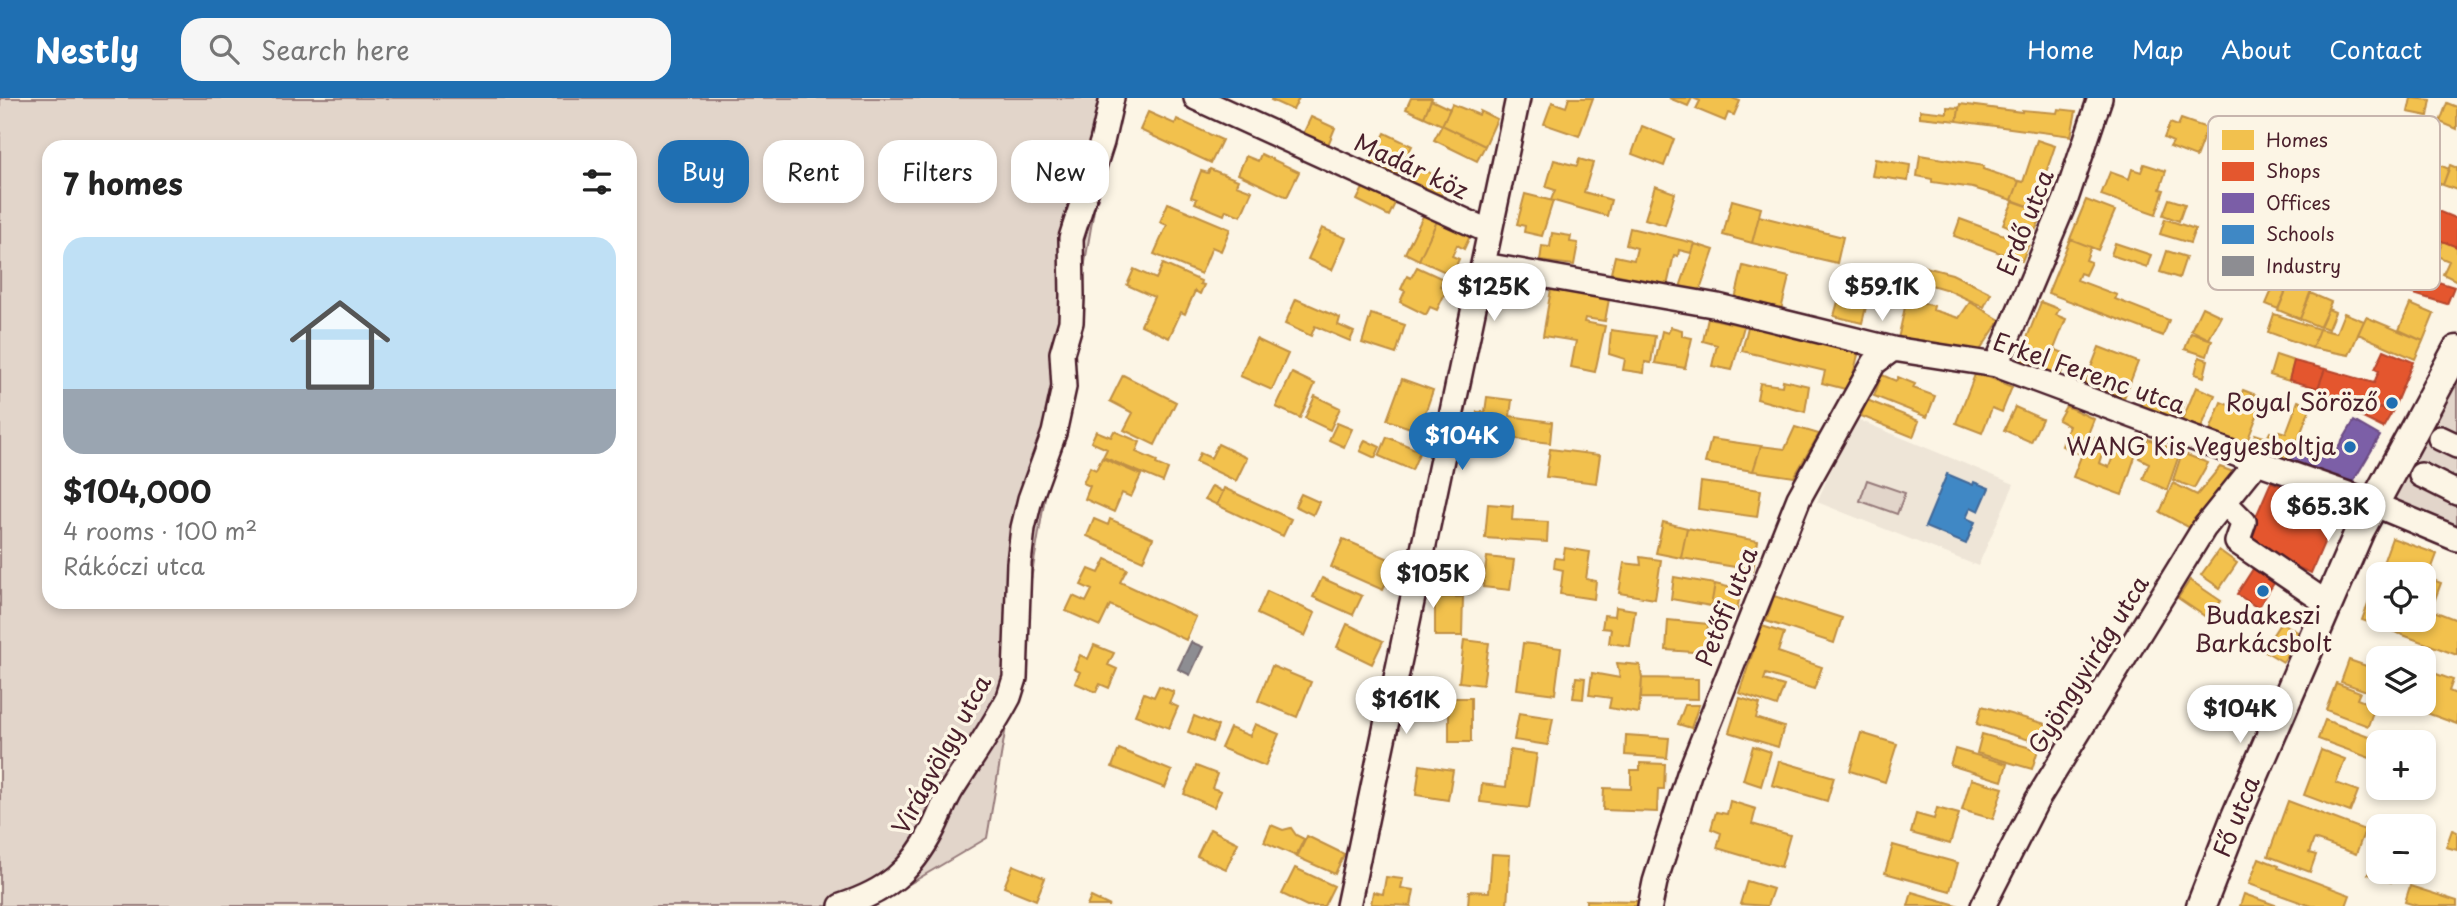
<!DOCTYPE html>
<meta charset="utf-8">
<style>
body{margin:0;font-family:"Playpen Sans",sans-serif;background:#f6f6f6;color:#222;height:100vh;display:flex;flex-direction:column;font-size:26px;white-space:nowrap}
*{box-sizing:border-box;margin:0}
p{font-size:23px;color:#767676}
.icon{flex:none;width:38px;height:38px;fill:none;stroke:currentColor;stroke-width:2;stroke-linecap:round;stroke-linejoin:round}
.map{position:relative;flex:1;overflow:hidden}
.details{position:absolute;left:42px;top:42px;width:595px;height:469px;display:flex;flex-direction:column;background:#fff;border-radius:21px;box-shadow:0 4px 10px #0003}
.details>*{flex:none}
.guide{position:absolute;left:658px;top:42px;width:665px;height:63px;display:flex;gap:14px}
.buttons{position:absolute;left:2366px;top:464px;display:grid;gap:14px}
.buttons a{display:grid;place-items:center;width:70px;height:70px;border-radius:14px;background:#fff;box-shadow:0 4px 10px #0003;font-size:35px}
.price{position:absolute;translate:-50% -60px;padding:0 16px;border-radius:24px;background:#fff;color:#222;font-size:23px;line-height:46px;filter:drop-shadow(0 2px 4px #0008)}
.price::after{content:'';position:absolute;left:50%;top:42px;width:21px;height:16px;margin-left:-10px;background:inherit;clip-path:polygon(0 0,100% 0,50% 100%)}
.price.active{background:#1f6fb2;color:#fff}
ul{padding:0;list-style:none}
li{display:grid;align-content:center;gap:14px;height:371px;padding:0 21px}
li span{display:grid;place-items:center;height:217px;border-radius:21px;color:#555}
li>.icon{margin-inline-start:auto}
span .icon{width:126px;height:126px;fill:#fffc;stroke-width:1}
li b{font-size:30px}
h2{display:flex;justify-content:space-between;align-items:center;height:84px;padding:0 21px;font-size:30px}
.pill{padding:0 24px;border-radius:21px;background:#fff;box-shadow:0 4px 10px #0003;font-size:24px;line-height:63px}
.pill.active{background:#1f6fb2;color:#fff}
header{display:flex;align-items:center;gap:42px;box-sizing:border-box;height:98px;padding:0 35px;background:#1f6fb2;color:#fff}
header strong{font-size:33px}
nav{display:flex;gap:38px;margin-inline-start:auto;font-size:24px}
.search{width:490px;height:63px;background:#f6f6f6;display:flex;align-items:center;gap:18px;box-sizing:border-box;padding:0 24px;border-radius:21px;color:#767676;font-size:26px}
.map>svg:first-child{display:block}
</style>
<header>
<strong>Nestly</strong>
<div class="search"><svg class="icon" aria-label="search" viewBox="0 0 24 24"><circle cx="10" cy="10" r="6"/><path d="M15 15l6 6"/></svg>Search here</div>
<nav><a>Home</a><a>Map</a><a>About</a><a>Contact</a></nav>
</header>
<div class="map">
<svg width="2457" height="808" viewBox="0 0 2457 808">
<rect width="100%" height="100%" fill="#fcf5e5"/>
<filter id="ink" filterUnits="userSpaceOnUse"><feTurbulence type="fractalNoise" baseFrequency=".0143" numOctaves="2"/><feDisplacementMap in="SourceGraphic" scale="14" xChannelSelector="R" yChannelSelector="G"/><feConvolveMatrix kernelMatrix="1 2 1 2 8 2 1 2 1" color-interpolation-filters="sRGB"/></filter>
<g filter="url(#ink)">
<path fill="#eee5d7" d="M1854,320L2014,386L1978,468L1817,404Z"/>
<path fill="#e2d5ca" stroke="#967a7a" stroke-width="2" fill-rule="evenodd" d="M0,0H1113L987,740L872,808H0ZM49,49H630V504H49Z
M2457,252V437L2373,405Z
M1867,382L1905,395L1897,416L1860,403Z"/>
<path fill="#f2c14e" stroke="#c09044" stroke-width="2" d="M1272,0H1299L1293,12L1271,2Z
M1411,0H1432L1424,19L1406,11Z
M1569,0H1593L1579,38L1544,26L1552,4L1566,9Z
M1669,0H1692L1688,8Z
M1693,0H1732L1740,3L1734,17L1728,15L1725,23L1696,11L1700,3Z
M2411,0L2431,2L2428,18L2408,14Z
M1431,2L1450,11L1442,27L1424,19Z
M2447,5L2457,9V31L2440,24Z
M1452,6L1479,17L1480,13L1497,21L1485,48L1442,27Z
M1960,6L2022,14V12L2057,15L2058,11L2076,13L2071,38L1957,23Z
M1947,9L1959,10L1957,23L1920,19V12L1947,15Z
M1148,14L1175,26L1177,21L1222,42L1211,65L1140,32Z
M1311,19L1335,30L1328,47L1303,36Z
M2181,21L2207,30L2196,59L2170,49L2173,44L2164,40L2170,25L2178,28Z
M1442,27L1485,48L1477,63L1434,42Z
M1642,28L1674,41L1664,68L1632,56Z
M1385,35L1412,48L1396,78L1369,65Z
M2037,42L2055,48L2034,110L2012,102L2019,83L2023,84Z
M2409,45L2439,56L2435,65L2449,71L2443,87L2389,66L2395,50L2405,54Z
M1261,56L1299,74L1287,99L1238,76L1246,58L1258,63Z
M1920,57L1984,68L1983,71L2019,83L2012,102L1973,90L1932,84V81L1917,78Z
M1579,61L1593,65L1584,94L1611,102L1607,118L1551,102L1555,92L1546,89L1554,62L1577,68Z
M1875,61L1910,67L1908,83L1872,78Z
M2144,66L2166,73L2160,91L2164,92L2156,116L2101,97L2110,74L2129,81L2132,71L2141,74Z
M2450,67L2457,70V92L2443,87Z
M1416,68L1448,84L1440,99L1408,84Z
M1210,71L1238,82L1236,87L1252,93L1241,118L1226,112L1224,117L1195,105L1197,101L1191,99L1201,73L1208,75Z
M1367,82L1399,97L1389,118L1357,102Z
M1655,88L1675,95L1665,127L1645,121Z
M1525,96L1553,103L1542,138L1524,134L1525,128L1517,126Z
M2169,101L2185,106L2179,123L2163,117Z
M1732,102L1761,110L1752,145L1723,137Z
M2086,102L2115,113L2098,152L2070,141Z
M2013,103L2044,114L2032,139L2003,126Z
M1168,105L1230,131L1221,153L1212,149L1201,176L1154,156L1167,127L1160,124Z
M1425,114L1438,121L1419,162L1405,155Z
M1759,118L1843,139L1837,165L1752,145Z
M1438,121L1471,136L1464,151L1457,147L1452,158L1459,161L1452,177L1419,162Z
M1960,121L2029,146L2022,163L1954,138Z
M2165,121L2195,131L2190,145L2160,136Z
M1322,130L1346,140L1332,172L1308,161Z
M1630,130L1694,145L1691,155L1679,152L1678,158L1674,157L1667,188L1611,175L1615,158L1634,162L1637,150L1626,147Z
M1552,135L1571,138L1570,144L1578,145L1574,167L1540,163L1542,148L1550,149Z
M2070,141L2091,149L2086,162L2091,164L2085,177L2080,175L2077,182L2117,197L2115,201L2169,222L2163,238L2048,195Z
M2443,143L2457,149V183L2443,176L2449,163L2437,158Z
M2115,145L2151,157L2147,169L2111,157Z
M1695,146L1714,152L1699,195L1680,189Z
M2167,153L2186,159L2179,180L2160,174Z
M1163,166L1201,183L1200,186L1204,187L1200,196L1195,193L1185,216L1181,214L1169,240L1141,227L1154,199L1127,187L1134,171L1156,181Z
M1914,166L1952,176L1991,195L1984,209L1948,192L1911,181Z
M1743,168L1789,179L1781,212L1735,201Z
M1417,169L1443,181L1440,188L1447,191L1437,212L1430,209L1426,217L1400,204L1405,193L1401,191L1407,178L1411,180Z
M2278,178L2290,183L2278,211L2266,206Z
M2290,183L2312,192L2300,221L2278,212Z
M1842,189L1869,197L1862,225L1834,218Z
M1551,191L1609,201L1605,223L1585,220L1584,224L1605,228L1595,274L1571,269L1576,243L1543,238Z
M2310,195L2331,204L2320,229L2300,221Z
M1907,200L1934,208L1933,212L1959,220L1970,204L2000,222L1977,257L1898,241Z
M1296,201L1340,220L1338,227L1354,234L1350,243L1315,228L1311,238L1285,226Z
M2041,204L2059,211L2056,217L2066,221L2054,251L2068,257L2060,278L2023,264L2020,258Z
M2410,206L2434,216L2423,243L2399,232Z
M2202,209L2221,218L2209,241L2191,232Z
M2328,211L2335,214L2328,231L2320,228Z
M2344,215L2364,223L2349,257L2312,250L2319,231L2336,235Z
M1371,216L1405,227L1396,256L1362,245Z
M2274,216L2319,231L2312,250L2268,234Z
M2366,219L2423,243L2415,261L2358,236Z
M1708,220L1744,228L1732,272L1712,268L1717,247L1703,243Z
M1749,225L1855,250L1858,257L1849,292L1822,285L1825,273L1742,253Z
M1671,229L1682,232V238L1692,240L1685,270L1655,265L1662,233L1668,235Z
M1611,232L1655,238L1651,265L1645,264L1644,275L1623,272L1625,261L1609,256Z
M2191,235L2212,242L2207,258L2185,251Z
M1256,241L1288,256L1272,292L1240,278Z
M2099,249L2138,264L2124,300L2085,285Z
M2276,257L2294,263L2289,283L2270,277Z
M2199,259L2208,262L2204,279L2195,276Z
M1976,274L2012,289L2002,314L1992,310L1982,335L1956,325Z
M1292,275L1315,286L1300,320L1276,309Z
M1123,277L1176,304L1155,347L1124,332L1133,315L1110,303Z
M1882,277L1896,283L1898,279L1915,286L1913,290L1935,298L1927,319L1874,298Z
M1402,281L1433,292L1419,333L1387,322Z
M1783,282L1809,288L1805,314L1757,301L1760,285L1782,288Z
M2196,289L2215,297L2198,338L2179,330Z
M2147,290L2184,305L2175,327L2138,313Z
M2243,292L2264,300L2244,351L2208,338L2221,304L2236,310Z
M1315,298L1340,310L1330,332L1305,320Z
M1487,299L1512,302L1510,318L1552,324L1550,345L1482,337L1484,326L1476,325L1477,314H1485Z
M1867,302L1919,323L1913,339L1861,318Z
M2298,303L2311,308L2288,368L2248,354L2255,336L2267,340L2270,334L2277,337L2279,333L2286,335Z
M2066,308L2094,321L2080,356L2062,348L2069,328L2058,322Z
M2015,309L2042,321L2031,344L2004,332Z
M1337,325L1352,331L1344,349L1329,342Z
M1795,329L1819,336L1794,379L1753,373L1761,348L1785,351Z
M1096,333L1111,339L1114,333L1140,344L1136,354L1157,363L1156,366L1168,371L1163,384L1103,359L1107,351L1091,344Z
M2089,338L2106,344L2099,365L2109,369L2117,348L2136,356L2122,397L2073,379Z
M1387,339L1420,353L1412,372L1379,358Z
M1711,341L1761,348L1753,373L1705,365Z
M2148,341L2180,354L2167,392L2143,381L2149,365L2139,360Z
M1365,342L1380,349L1375,360L1360,353Z
M1218,346L1247,360L1236,383L1196,364L1200,355L1211,360Z
M1550,351L1600,357L1596,385L1546,379Z
M2182,355L2208,365L2194,390L2173,382Z
M1102,360L1141,377L1131,399L1122,395L1114,414L1085,401L1090,388L1083,385L1090,369L1096,372Z
M2220,369L2236,375L2192,431L2160,414L2173,385L2197,397Z
M1701,384L1761,392L1757,419L1698,411Z
M1212,388L1223,394L1217,407L1205,401Z
M1224,390L1291,421L1283,438L1217,407Z
M1301,396L1319,404L1313,417L1295,408Z
M1488,406L1513,408L1512,422L1548,424L1547,444L1485,440Z
M1094,421L1108,427L1110,421L1153,440L1143,463L1087,438Z
M1663,424L1687,430L1681,460L1656,455Z
M1687,430L1758,443L1753,472L1681,460Z
M2392,440L2437,456L2428,480L2441,485L2431,512L2457,522V557L2362,522L2378,478V522H2424V476H2379Z
M1343,441L1396,464L1383,492L1331,469Z
M1565,450L1590,454L1586,481L1596,483L1594,501L1560,496L1563,472L1554,470L1555,460L1563,461Z
M2219,452L2237,465L2220,490L2201,477Z
M1487,459L1514,462L1510,492L1483,489Z
M1640,459L1661,462L1655,501L1619,495L1624,465L1641,467Z
M1106,461L1127,471L1120,484L1196,519L1186,542L1110,507L1100,528L1066,513L1073,498L1086,504L1092,492L1081,487L1089,471L1099,475Z
M1674,479L1715,486L1711,508L1671,501Z
M1322,480L1362,498L1353,517L1313,499Z
M2190,482L2221,503L2209,521L2178,500Z
M1715,486L1741,492L1737,512L1711,508Z
M1267,493L1315,515L1305,538L1257,516Z
M1774,498L1842,520L1834,545L1766,523Z
M1435,499H1463L1462,538H1435Z
M1616,509L1635,512L1630,548L1609,545L1611,531L1602,530L1604,517L1615,518Z
M1668,522L1708,526L1706,555L1666,552Z
M2281,524L2301,536L2283,564L2263,552Z
M1347,526L1383,543L1372,566L1337,549Z
M1762,528L1784,535L1778,554L1822,569L1814,591L1766,576L1764,582L1784,588L1777,608L1739,595Z
M1464,542L1489,545L1483,587L1459,584Z
M1523,545L1561,550L1555,596L1517,591Z
M1094,547L1114,555L1108,567L1117,571L1109,590L1100,586L1096,594L1075,585L1080,574L1074,571L1080,557L1088,561Z
M2349,562L2378,572V597L2341,584Z
M1617,565L1640,567L1642,580L1639,615L1609,610L1611,600L1589,597L1592,575L1620,580Z
M1272,568L1311,584L1297,619L1258,603Z
M2431,574L2453,582L2449,593L2456,596L2457,592V626L2402,606H2424V589Z
M1576,579L1585,580L1583,601L1573,600Z
M1642,580L1698,581V601L1641,600Z
M2336,585L2360,594L2357,601L2375,608L2368,628L2326,612Z
M1159,588L1174,594L1169,605L1178,609L1169,630L1135,617L1144,595L1154,599Z
M1449,600H1471V644H1449Z
M1740,600L1760,606L1756,620L1784,629L1778,649L1729,634Z
M1685,607H1699L1691,630L1678,626Z
M1982,608L2049,627L2043,646L1977,626Z
M1519,615L1553,620L1548,647L1514,642Z
M1194,618L1218,628L1212,644L1188,634Z
M2325,622L2385,644H2378V663L2318,641Z
M1255,626L1279,636L1265,668L1221,650L1230,630L1250,638Z
M1861,635L1897,646L1885,684L1850,673Z
M1982,636L2038,652L2032,671L1977,655Z
M1626,637L1669,640L1667,660L1625,657Z
M1753,648L1771,654L1761,688L1743,682Z
M1119,651L1172,673L1165,690L1112,669Z
M1955,651L2007,666L2002,683L1950,667Z
M1510,652L1537,656L1529,710L1480,704L1482,686L1506,689Z
M2321,652L2345,661L2336,685L2358,693L2350,714L2304,697Z
M2424,658L2432,661L2425,680H2424Z
M1779,663L1834,679L1827,703L1772,687Z
M1640,665L1665,666L1664,691H1658L1657,714L1603,712L1604,690L1631,691V672H1640Z
M1420,667L1453,672L1448,702L1416,697Z
M1196,668L1217,676L1212,690L1221,693L1214,709L1184,696Z
M1971,681L2003,690L1993,721L1962,712Z
M1730,703L1756,711L1752,726L1790,737L1781,769L1717,750L1721,735L1711,731L1716,714L1727,716Z
M2288,703L2365,732L2356,756L2314,741L2309,755L2316,757L2310,774L2268,758Z
M1937,710L1959,716L1950,746L1911,735L1916,716L1934,721Z
M1271,727L1283,732L1291,730L1296,737L1304,741L1296,758L1264,744Z
M1210,731L1238,745L1226,771L1197,758Z
M2452,732L2457,734V752L2446,749Z
M1307,738L1344,756L1335,776L1297,759Z
M1893,747L1958,765L1950,793L1885,775Z
M1492,756L1510,757L1507,808H1468L1469,793L1489,794Z
M2376,757L2378,758V774H2395L2391,784L2368,776Z
M2259,760L2279,768L2278,770L2350,797L2346,808H2311L2249,786Z
M1013,767L1045,780L1036,802L1004,789Z
M1295,770L1334,788L1324,808H1307L1282,796Z
M1386,779L1403,781L1401,790L1414,792L1411,808L1371,806L1373,794L1383,796Z
M1747,783L1773,791L1767,808L1740,806Z
M2410,788L2457,803V808H2418L2405,804Z
M1912,794L1960,808H1908Z
M2244,796L2278,808H2240Z
M1091,799L1110,808H1087Z
M1586,802L1639,803V808H1586Z"/>
<path fill="#e4572e" stroke="#b6462d" stroke-width="2" d="M2400,105L2419,113L2421,106L2457,121V149L2392,123Z
M2355,154L2392,165L2390,169L2454,189L2447,206L2348,176Z
M2384,252L2413,264L2392,314L2317,292L2325,271L2374,285L2379,273L2375,271Z
M2294,263L2325,271L2318,290L2289,282Z
M2363,305L2392,314L2383,330L2357,317Z
M2271,384L2338,412L2311,475L2244,446Z
M2255,468L2276,482L2258,510L2237,496Z"/>
<path fill="#7b5ea7" stroke="#6c4b82" stroke-width="2" d="M2354,323L2380,338L2354,382L2345,387L2288,368L2296,347L2332,360Z"/>
<path fill="#3f88c5" stroke="#426897" stroke-width="2" d="M1947,376L1973,387L1974,384L1989,390L1979,413L1971,409L1966,420L1975,424L1966,446L1925,429Z"/>
<path fill="#8d8d92" stroke="#796c73" stroke-width="2" d="M1191,544L1203,549L1190,577L1178,571Z"/>
<g fill="none" stroke-linecap="round" stroke-linejoin="round">
<defs>
<path id="minor" d="M1196,0L1490,134
M1484,167L1718,208L1893,251L1996,267L2257,364L2354,398L2457,441
M1996,267L2066,101L2100,0
M2440,340L2457,348
M2421,377L2457,395
M2225,405L2244,424L2237,444L2328,506
M841,808C886,793 911,774 933,731C940,718 944,704 952,691C971,661 992,631 1009,599L1015,580L1019,465L1023,430L1030,401L1054,335L1064,289L1062,255L1071,224L1072,198L1071,140L1102,44L1112,0
M1348,808L1518,0
M1650,808L1655,784L1689,676L1799,400L1874,265L1893,251
M1983,808L2037,702L2204,430L2257,364"/>
<path id="major" d="M2201,808L2235,721L2360,432L2457,252"/>
</defs>
<use href="#minor" stroke="#4a1f2b" stroke-width="28"/>
<use href="#major" stroke="#4a1f2b" stroke-width="33"/>
<use href="#minor" stroke="#fcf5e5" stroke-width="23"/>
<use href="#major" stroke="#fcf5e5" stroke-width="28"/>
</g>
</g>
<g fill="#1f6fb2" stroke="#fcf5e5" stroke-width="2.5">
<circle cx="2392" cy="305" r="7"/>
<circle cx="2350" cy="349" r="7"/>
<circle cx="2263" cy="493" r="7"/>
</g>
<g text-anchor="middle" stroke-width="7" stroke-linejoin="round" paint-order="stroke">
<g font-size="24" fill="#4a1f2b" stroke="#fcf5e5">
<text transform="translate(1411 69) rotate(25)" y="8">Madár köz</text>
<text transform="translate(2026 125) rotate(-68)" y="8">Erdő utca</text>
<text transform="translate(2089 276) rotate(19)" y="8">Erkel Ferenc utca</text>
<text transform="translate(1727 509) rotate(-68)" y="8">Petőfi utca</text>
<text transform="translate(2089 567) rotate(-58)" y="8">Gyöngyvirág utca</text>
<text transform="translate(942 657) rotate(-61)" y="8">Virágvölgy utca</text>
<text transform="translate(2237 719) rotate(-68)" y="8">Fő utca</text>
</g>
<g font-size="24" fill="#4a1f2b" stroke="#fcf5e5" text-anchor="end">
<text x="2378" y="313">Royal Söröző</text>
<text x="2336" y="357">WANG Kis Vegyesboltja</text>
<text x="2263" y="526" text-anchor="middle">Budakeszi<tspan x="2263" dy="28">Barkácsbolt</tspan></text>
</g>
</g>
<rect x="2208" y="18" width="232" height="174" rx="10" fill="#fcf5e5" stroke="#c7b5ad" stroke-width="2"/>
<rect x="2222" y="32" width="32" height="20" fill="#f2c14e"/>
<rect x="2222" y="64" width="32" height="19" fill="#e4572e"/>
<rect x="2222" y="95" width="32" height="20" fill="#7b5ea7"/>
<rect x="2222" y="127" width="32" height="19" fill="#3f88c5"/>
<rect x="2222" y="158" width="32" height="20" fill="#8d8d92"/>
<g font-size="19" fill="#4a1f2b">
<text x="2266" y="49">Homes</text>
<text x="2266" y="80">Shops</text>
<text x="2266" y="112">Offices</text>
<text x="2266" y="143">Schools</text>
<text x="2266" y="175">Industry</text>
</g>
</svg>
<div class="buttons">
<a><svg class="icon" aria-label="locate" viewBox="0 0 24 24"><circle cx="12" cy="12" r="6"/><path d="M12 2v4M12 18v4M2 12h4M18 12h4"/></svg></a>
<a><svg class="icon" aria-label="layers" viewBox="0 0 24 24"><path d="M12 4l9 5-9 5-9-5zM3 14l9 5 9-5"/></svg></a>
<a>+</a>
<a>−</a>
</div>
<b class="price" style="left:1494px;top:225px">$125K</b>
<b class="price" style="left:1882px;top:225px">$59.1K</b>
<b class="price active" style="left:1462px;top:374px">$104K</b>
<b class="price" style="left:2328px;top:445px">$65.3K</b>
<b class="price" style="left:1433px;top:512px">$105K</b>
<b class="price" style="left:1406px;top:638px">$161K</b>
<b class="price" style="left:2240px;top:647px">$104K</b>
<div class="guide">
<a class="pill active">Buy</a>
<a class="pill">Rent</a>
<a class="pill">Filters</a>
<a class="pill">New</a>
</div>
<section class="details">
<h2>7 homes<svg class="icon" aria-label="filters" viewBox="0 0 24 24"><path d="M4 7h16M4 17h16"/><circle cx="9" cy="7" r="2"/><circle cx="15" cy="17" r="2"/></svg></h2>
<ul>
<li><span style="background:linear-gradient(#bfe0f5 70%,#9aa5b1 0)"><svg class="icon" aria-label="home" viewBox="0 0 24 24"><path d="M3 11l9-7 9 7M6 9v11h12V9"/></svg></span><div><b>$104,000</b><p>4 rooms · 100 m²</p><p>Rákóczi utca</p></div></li>
</ul>
</section>
</div>
